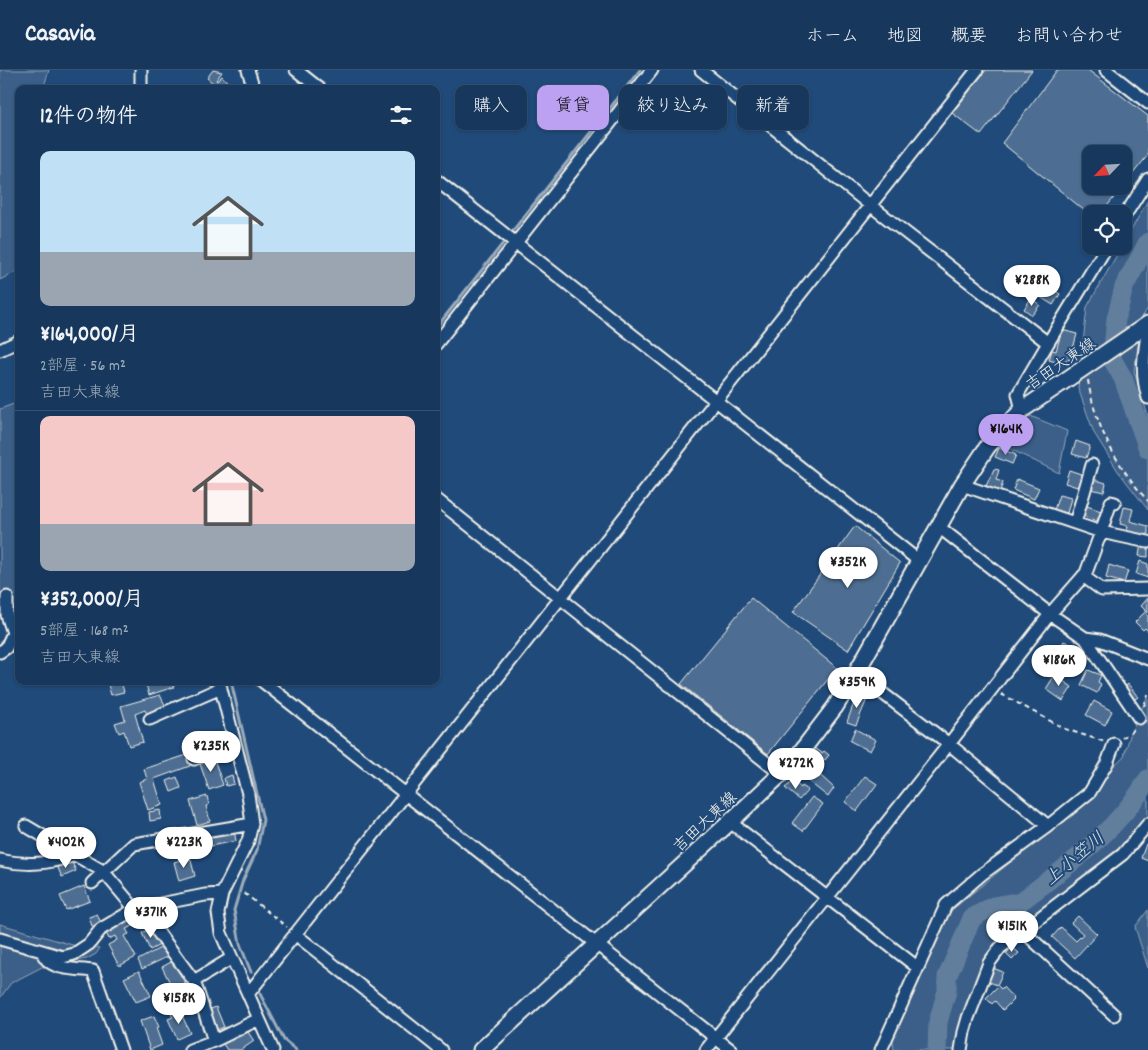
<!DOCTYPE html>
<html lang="ja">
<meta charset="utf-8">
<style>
body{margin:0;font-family:Dekko,"Klee One",sans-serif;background:#244365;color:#f1f3f6;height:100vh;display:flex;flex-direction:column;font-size:19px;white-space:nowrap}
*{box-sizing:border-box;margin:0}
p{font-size:16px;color:#9eacbb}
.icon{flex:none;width:28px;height:28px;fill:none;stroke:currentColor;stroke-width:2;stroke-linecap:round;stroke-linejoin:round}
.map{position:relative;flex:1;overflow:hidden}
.drawer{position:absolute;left:15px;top:15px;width:425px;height:600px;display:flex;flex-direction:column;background:#17385c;border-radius:10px;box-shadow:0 1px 4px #0004,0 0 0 1px #365272}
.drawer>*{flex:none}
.guide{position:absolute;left:455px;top:15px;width:475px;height:45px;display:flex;gap:10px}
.needle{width:32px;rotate:245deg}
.fabs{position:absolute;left:1082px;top:75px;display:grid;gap:10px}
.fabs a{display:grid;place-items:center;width:50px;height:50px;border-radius:10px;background:#17385c;box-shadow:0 1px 4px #0004,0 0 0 1px #365272;font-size:25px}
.price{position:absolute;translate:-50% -42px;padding:0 11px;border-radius:18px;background:#fff;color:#222;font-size:16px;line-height:32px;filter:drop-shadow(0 1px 2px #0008)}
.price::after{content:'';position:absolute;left:50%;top:30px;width:15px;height:11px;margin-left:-8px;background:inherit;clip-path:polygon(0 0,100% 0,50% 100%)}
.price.active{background:#bca0f2;color:#111}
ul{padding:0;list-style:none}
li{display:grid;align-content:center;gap:10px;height:265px;padding:0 25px}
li+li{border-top:1px solid #365272}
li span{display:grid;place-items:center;height:155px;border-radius:10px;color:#555}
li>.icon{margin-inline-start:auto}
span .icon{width:90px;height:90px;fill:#fffc;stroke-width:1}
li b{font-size:21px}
h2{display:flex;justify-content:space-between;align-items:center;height:60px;padding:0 25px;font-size:21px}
.pill{padding:0 18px;border-radius:10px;background:#17385c;box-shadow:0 1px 4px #0004,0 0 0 1px #365272;font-size:18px;line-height:45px}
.pill.active{background:#bca0f2;color:#111}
header{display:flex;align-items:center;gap:30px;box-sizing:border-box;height:70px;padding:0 25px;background:#17385c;border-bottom:1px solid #365272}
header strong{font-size:24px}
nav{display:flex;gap:28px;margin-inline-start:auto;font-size:18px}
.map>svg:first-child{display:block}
</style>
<header>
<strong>Casavia</strong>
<nav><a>ホーム</a><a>地図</a><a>概要</a><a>お問い合わせ</a></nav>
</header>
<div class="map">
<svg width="1148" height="980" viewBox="0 0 1148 980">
<rect width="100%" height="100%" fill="#1f4a7a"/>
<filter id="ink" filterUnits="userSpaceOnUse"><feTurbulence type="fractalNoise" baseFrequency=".02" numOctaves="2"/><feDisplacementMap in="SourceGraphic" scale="10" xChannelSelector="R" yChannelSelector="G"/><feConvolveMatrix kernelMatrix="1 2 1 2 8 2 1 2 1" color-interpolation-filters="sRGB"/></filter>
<g filter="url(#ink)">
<path fill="#3a5f88" stroke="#97a8b8" d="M0,0H49L43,19H19V200L0,210Z
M1148,130V238L1143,246L1134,301L1148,346V440L1118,401L1094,363L1078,318L1087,237L1122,176H1124V173Z
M19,332V522L9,531L0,546V339Z
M1028,345L1067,361L1059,403L1000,374Z
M1148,625V754L1144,761L991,884L963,980H894L892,964L942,848L1035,772L1124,686L1131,662Z
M1148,840V898L1135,857Z
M0,854L76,876L83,873L100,878L96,884L87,889L42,897L11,913L0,928Z"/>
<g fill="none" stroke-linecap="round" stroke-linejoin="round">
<path stroke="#9cacbb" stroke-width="3" d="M436,258L640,0
M231,611L263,750L257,780L243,810L234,840L240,874L251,902
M260,924L284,970L296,980"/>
<path stroke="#627e9d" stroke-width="19" d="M1148,172L1124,217L1116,249L1112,289L1123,308L1148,379
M937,980L938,952L947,921V907L972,848L993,836L1010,833H1019C1066,797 1118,761 1148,709"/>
</g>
<path fill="#4d6e92" stroke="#f4f1e8" d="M213,0L222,2L216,10L217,11L222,6L232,17L230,19H213V13L207,8Z
M986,0H1032L981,65L952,43Z
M1057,0H1088L1148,46V85L1124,115V84H1091V116H1123L1101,144H1091V146L1002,73Z
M1045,214L1060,224L1053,235L1037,225Z
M1031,228L1040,235L1032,245L1024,239Z
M1062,260L1077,264L1070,290L1067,289L1065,295L1049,290L1052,280L1056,281Z
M1076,371L1090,376L1086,388L1072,384Z
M999,378L1016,385L1012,394L995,387Z
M994,399L999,400L996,410L1003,412L1000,422L986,416Z
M1069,400L1084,405L1080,418L1065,413Z
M1017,409L1039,418L1034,429L1013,420Z
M1093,409L1106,413L1104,422L1090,419Z
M1059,425L1071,428L1067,443L1054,440Z
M1087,436L1101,441L1097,451L1083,446Z
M1124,437L1133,439L1130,451L1148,456V468L1126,463L1128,456L1120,454Z
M855,456L900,493L848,580L793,542Z
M1141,473L1148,474V487L1139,486Z
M1140,491L1148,494V508L1136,504Z
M1109,495L1128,501L1124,513L1106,508Z
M751,528L837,598L768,684L681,614Z
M1148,528V543L1141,536Z
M1145,542L1148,546V561L1145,558L1143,560L1135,552Z
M1064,571L1070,574L1050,607L1042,602L1056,578L1059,580Z
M1088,600L1101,605L1098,612L1101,614L1097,623L1081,615Z
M1056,603L1063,608L1062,610L1072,617L1063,631L1046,619Z
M107,611H121L124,622L111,625Z
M145,611H173L174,617L149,625Z
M1128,614L1138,627L1132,631L1123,619Z
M858,622L868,627L856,655L847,652Z
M160,625L166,637L147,644L145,640L135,644L143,672L129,676L124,661L119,663L115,653L125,650L121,636Z
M1094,631L1112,641L1105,655L1086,645Z
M855,659L876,670L870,681L850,671Z
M816,679L822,683L824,681L829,685L825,690L820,686L817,690L811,685Z
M187,685L190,696L154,709L162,735L148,740L139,712L147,709L144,699Z
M213,686L223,715L209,720L199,691Z
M803,696L819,708L821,706L834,718L828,727L798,703Z
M232,705L234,714L226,716L224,708Z
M865,706L877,714L857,741L845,732Z
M177,707L181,718L171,722L167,711Z
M793,711L801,718L802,716L808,720L799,730L785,718Z
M207,726L209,735L206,736L210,751L197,755L190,731Z
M812,727L823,734L803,761L792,753Z
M160,740L161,749L150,751L149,742Z
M234,761L236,771L205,777L203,767Z
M193,765L197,778L177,782L174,769Z
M1146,774H1148V791L1141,788Z
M190,787L195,806L179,811L174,792Z
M71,790L76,801L62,807L57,796Z
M84,816L90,831L66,840L60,826Z
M97,844L101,853L92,856L89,847Z
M132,846L137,854L126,859L129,864L124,866L136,887L119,896L108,875L117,870L115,866L109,869L105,861Z
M1078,846L1097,864L1075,888L1052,867L1061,857L1076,871L1083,864L1071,853Z
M152,858L160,875L150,880L142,863Z
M162,877L167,887L142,899L138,890Z
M1012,877L1019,883L1012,890L1006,884Z
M173,891L186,915L174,921L162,897Z
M993,898L1003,902L997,915L987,911Z
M139,901L151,926L136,932L124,908Z
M998,916L1001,919L1003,917L1014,929L1003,940L995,931L992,934L986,928Z
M192,917L197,927L180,935L175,925Z
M216,937L224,957L214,961L206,941Z
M180,941L190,963L177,969L168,949L173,947L171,944Z
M154,946L159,957L156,958L162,975L150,980L140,951Z
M246,959L254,971L241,980H227L223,974Z"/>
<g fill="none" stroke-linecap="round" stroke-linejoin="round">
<defs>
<path id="minor" d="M248,0L254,19
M296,0L320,19
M701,0L870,135L1048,273L1018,324L1022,340
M1106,0L1148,33
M141,19V0
M436,110L919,491
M1124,147L1148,109
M1148,258C1144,285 1140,301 1148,328
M1048,273L1107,176
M436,274L652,0
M0,280L19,271
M436,429L781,704
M1115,433L1111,432L1101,462L1148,472
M1075,453L1092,395
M939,457L1050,544L1085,568L1100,570L1148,589
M1083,506L1102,520L1148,519
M1085,568L1139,648
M0,582L6,578L13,563L7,545V527
M856,603L949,674L1048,756L1090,722L1107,693L1114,674
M219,611L248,724L252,754L248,771L222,824L218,843L221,863L232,888L273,980
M262,611L731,980
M150,649L221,618
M194,689L234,673
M730,752L917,897
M26,756L75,785
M0,790C28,796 48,794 75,785L103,801L135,839
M92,813L134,774L252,754
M147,838L152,854L194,911L214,971
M1022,860L1114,945
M295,864L441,980
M0,869L63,887L74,884L89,874L101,859L135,839L205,825L222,824
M42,881C48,902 76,898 93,901L121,980
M194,911L232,888
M248,924L977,0
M190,980L216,970L259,949
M706,980L949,674L1050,544L1086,503L1101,462L962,415
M881,980L946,835L982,804L1048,756
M961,980L964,962L968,948L989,893L1000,878L1123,784L1148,754"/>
<path id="major" d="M481,980L730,752L781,704L800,683L835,637L856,603L962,415L988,376L1022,340L1148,254"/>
</defs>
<use href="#minor" stroke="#f4f1e8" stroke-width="15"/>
<use href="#major" stroke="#f4f1e8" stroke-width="19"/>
<path stroke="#f4f1e8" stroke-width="2" stroke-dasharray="5 4" stroke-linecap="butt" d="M1088,310C1095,357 1117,396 1148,431
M1001,624L1065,659L1105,672
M1144,636L1148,625
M1122,668L1131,662L1135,656
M244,823L287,857"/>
<use href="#minor" stroke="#1f4a7a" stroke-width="11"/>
<use href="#major" stroke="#1f4a7a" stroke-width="15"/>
</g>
</g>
<g text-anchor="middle" stroke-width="4" stroke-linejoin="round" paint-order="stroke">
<g font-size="16" fill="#f4f1e8" stroke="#1f4a7a">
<text transform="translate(1060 293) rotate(-34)" y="6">吉田大東線</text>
<text transform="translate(704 751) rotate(-43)" y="6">吉田大東線</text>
</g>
<g font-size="18" font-style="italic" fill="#dee0dd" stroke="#1f4a7a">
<text transform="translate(1074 788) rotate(-40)" y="6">上小笠川</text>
</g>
</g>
</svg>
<div class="fabs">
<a><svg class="needle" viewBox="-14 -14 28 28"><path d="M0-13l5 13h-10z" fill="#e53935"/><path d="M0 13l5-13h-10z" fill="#9eacbb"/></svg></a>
<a><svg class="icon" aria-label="locate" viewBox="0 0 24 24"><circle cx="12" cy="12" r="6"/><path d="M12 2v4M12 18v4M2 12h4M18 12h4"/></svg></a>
</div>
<b class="price" style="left:1032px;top:237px">¥288K</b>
<b class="price active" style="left:1006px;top:386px">¥164K</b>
<b class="price" style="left:848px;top:519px">¥352K</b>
<b class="price" style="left:1059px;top:617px">¥186K</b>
<b class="price" style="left:857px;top:639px">¥359K</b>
<b class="price" style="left:211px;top:703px">¥235K</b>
<b class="price" style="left:796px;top:720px">¥272K</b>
<b class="price" style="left:66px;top:799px">¥402K</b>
<b class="price" style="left:184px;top:799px">¥223K</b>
<b class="price" style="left:151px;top:869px">¥371K</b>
<b class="price" style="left:1012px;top:883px">¥151K</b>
<b class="price" style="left:179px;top:955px">¥158K</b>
<div class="guide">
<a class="pill">購入</a>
<a class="pill active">賃貸</a>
<a class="pill">絞り込み</a>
<a class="pill">新着</a>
</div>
<section class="drawer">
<h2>12件の物件<svg class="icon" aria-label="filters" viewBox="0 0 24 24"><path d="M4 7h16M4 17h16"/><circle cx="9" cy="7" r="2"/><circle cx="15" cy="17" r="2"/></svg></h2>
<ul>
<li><span style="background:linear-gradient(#bfe0f5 65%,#9aa5b1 0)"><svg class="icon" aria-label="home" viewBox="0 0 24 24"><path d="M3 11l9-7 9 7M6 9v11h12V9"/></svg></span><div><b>¥164,000/月</b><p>2部屋 · 56 m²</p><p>吉田大東線</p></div></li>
<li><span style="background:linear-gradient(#f6c9c9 70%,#9aa5b1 0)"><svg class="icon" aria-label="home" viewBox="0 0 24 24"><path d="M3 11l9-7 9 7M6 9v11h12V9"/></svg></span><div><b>¥352,000/月</b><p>5部屋 · 168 m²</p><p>吉田大東線</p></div></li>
</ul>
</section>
</div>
